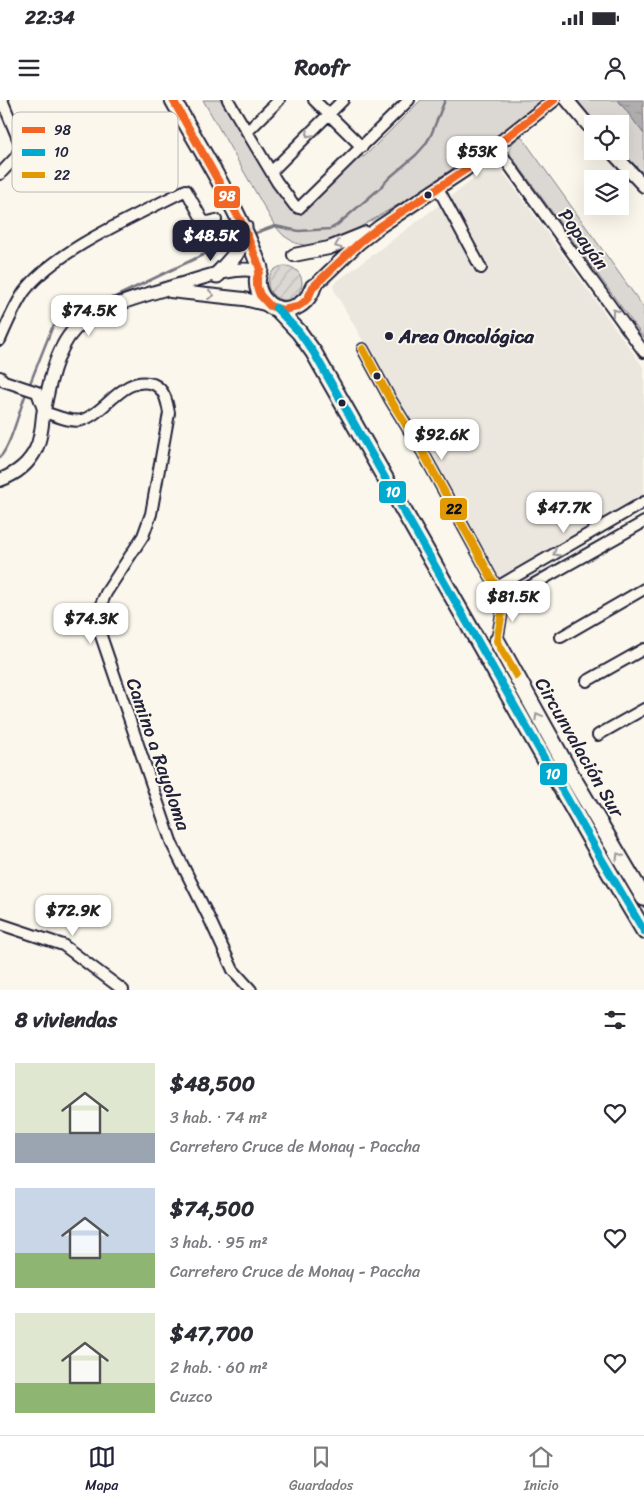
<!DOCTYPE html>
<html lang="es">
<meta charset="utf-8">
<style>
body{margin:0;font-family:Sriracha,sans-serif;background:#f7f7f7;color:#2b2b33;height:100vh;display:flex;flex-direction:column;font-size:19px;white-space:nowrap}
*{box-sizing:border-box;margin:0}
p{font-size:16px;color:#7c7c81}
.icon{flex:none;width:28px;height:28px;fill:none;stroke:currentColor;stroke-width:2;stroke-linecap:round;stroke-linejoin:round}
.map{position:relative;height:890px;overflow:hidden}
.sheet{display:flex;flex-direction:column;background:#fff;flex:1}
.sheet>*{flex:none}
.buttons{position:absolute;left:584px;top:15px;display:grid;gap:10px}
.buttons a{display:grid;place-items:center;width:45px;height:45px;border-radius:0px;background:#fff;box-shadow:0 5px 20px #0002;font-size:25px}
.price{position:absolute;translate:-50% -42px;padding:0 11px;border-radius:10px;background:#fff;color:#222;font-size:16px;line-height:32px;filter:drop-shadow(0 1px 2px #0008)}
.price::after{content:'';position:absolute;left:50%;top:30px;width:15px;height:11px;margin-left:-8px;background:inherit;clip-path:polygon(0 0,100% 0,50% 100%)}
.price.active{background:#22223b;color:#fff}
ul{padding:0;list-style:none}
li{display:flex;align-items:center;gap:15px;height:125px;padding:0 15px}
li span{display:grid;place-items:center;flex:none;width:140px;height:100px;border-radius:0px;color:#555}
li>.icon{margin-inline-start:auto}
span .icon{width:60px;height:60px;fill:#fffc;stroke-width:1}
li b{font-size:21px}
h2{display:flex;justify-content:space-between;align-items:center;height:60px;padding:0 15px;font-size:21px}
.status{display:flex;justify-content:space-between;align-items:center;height:35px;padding:0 25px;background:#fff;direction:ltr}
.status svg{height:14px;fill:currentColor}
header{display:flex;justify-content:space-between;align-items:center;height:65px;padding:0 15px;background:#fff;font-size:22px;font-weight:700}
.menu{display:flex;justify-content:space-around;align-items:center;height:70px;border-top:1px solid #e1e1e2;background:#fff;font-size:14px;color:#7c7c81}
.menu a{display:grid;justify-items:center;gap:2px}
.menu .active{color:#22223b}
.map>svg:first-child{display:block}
</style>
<div class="status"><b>22:34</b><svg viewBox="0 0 49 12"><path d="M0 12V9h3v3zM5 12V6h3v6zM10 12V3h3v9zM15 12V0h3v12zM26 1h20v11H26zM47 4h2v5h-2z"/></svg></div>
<header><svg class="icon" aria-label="menu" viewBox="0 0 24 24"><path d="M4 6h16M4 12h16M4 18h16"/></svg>Roofr<svg class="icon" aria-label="person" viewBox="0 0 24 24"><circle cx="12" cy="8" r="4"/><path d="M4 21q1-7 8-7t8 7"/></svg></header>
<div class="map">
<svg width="644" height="890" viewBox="0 0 644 890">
<defs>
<pattern id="garden-furrows" width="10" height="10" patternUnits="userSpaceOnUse" patternTransform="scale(1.25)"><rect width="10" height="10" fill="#dbd8d3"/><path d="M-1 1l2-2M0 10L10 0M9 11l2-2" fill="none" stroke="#bcb9b6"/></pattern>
<pattern id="water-ripples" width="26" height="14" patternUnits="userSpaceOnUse" patternTransform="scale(1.25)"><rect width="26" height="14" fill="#b1aeb0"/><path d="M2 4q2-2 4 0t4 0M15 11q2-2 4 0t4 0" fill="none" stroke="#908d90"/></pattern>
</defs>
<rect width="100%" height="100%" fill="#fbf7ec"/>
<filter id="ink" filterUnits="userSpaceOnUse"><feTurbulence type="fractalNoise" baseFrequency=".02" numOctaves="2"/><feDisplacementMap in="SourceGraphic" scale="10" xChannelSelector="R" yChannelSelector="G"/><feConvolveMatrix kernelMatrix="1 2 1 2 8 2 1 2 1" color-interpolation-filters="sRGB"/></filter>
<g filter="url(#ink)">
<path fill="#ebe7df" d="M495,65L500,68L644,268V396L506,475L500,476L496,473L335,192L333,186L336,182L490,67Z"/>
<path fill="#dbd8d3" stroke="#7e7d87" d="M203,0H224L294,110L360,54L362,57L365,56L421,0H542L495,38L421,91L330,145L312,147L295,143L284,136L275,126Z
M577,0H618L644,34V74L620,50V24H597Z
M521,36L644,208V238L510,54C508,46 515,40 521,36Z"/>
<path fill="url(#garden-furrows)" stroke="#7e7d87" d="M268 183a17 17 0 1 1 34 0a17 17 0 1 1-34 0Z"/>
<path fill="url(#water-ripples)" stroke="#787681" d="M618,0H643L644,34Z"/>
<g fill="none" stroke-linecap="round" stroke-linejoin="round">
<path stroke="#787681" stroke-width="2.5" d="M253,134L275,126L299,131L330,129L337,125L379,89L389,78L416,55L425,45L431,35L445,0
M29,286L52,228L72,207L115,197L211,151L234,141
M0,357C11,346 20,307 27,291"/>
<defs>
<path id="minor" d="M2,0L21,46
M228,0L277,82L295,106L299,108L409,0
M314,0L362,47
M247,32L279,0
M21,46C43,34 71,35 94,45
M496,47L644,252
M271,72L343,0
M0,74L16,57L21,46
M438,88L481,168
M0,240C7,224 14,207 24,192C56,149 138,115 186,90L203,121L208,122L216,120
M363,249L390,299L422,351L504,501L497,541
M0,277L4,281L37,292L44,312C55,315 70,323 82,320C106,313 124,274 153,284C165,289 167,302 169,313L151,414L143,436L106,493L99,509L98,527L172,744L209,818L233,870L251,890
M497,487L644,402
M504,501L644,422
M561,537L644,489
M587,581L644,549
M598,635L644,609
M0,824L63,845L123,890"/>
<path id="major" d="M567,0L592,30
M611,51L644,86
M294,155L329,148L366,133
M313,187L359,143L379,127L465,70L554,0
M170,191L244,199L269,205
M0,380C16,374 29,364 36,349C41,339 42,326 43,315C48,289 55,250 74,230C97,206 150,194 182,184C202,178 240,164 259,172"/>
<path id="highway" d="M173,0C201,50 236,105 256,158C257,161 260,166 260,169C260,172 258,174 258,176C256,185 259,194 265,201C280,218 307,208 313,187
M217,175C236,155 239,154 244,127
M276,208L299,232L314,253L602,760L644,831
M497,541L573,678L644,798"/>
</defs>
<use href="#minor" stroke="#22223b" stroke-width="14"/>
<use href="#major" stroke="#22223b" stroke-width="16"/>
<use href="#highway" stroke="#22223b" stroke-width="19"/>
<use href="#minor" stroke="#fbf7ec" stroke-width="10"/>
<use href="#major" stroke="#fbf7ec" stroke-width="12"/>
<use href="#highway" stroke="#fbf7ec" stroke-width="15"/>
<defs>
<path id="bus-1" d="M173,0L244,127L260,169L257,178V187L260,195L270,206L283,210L297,207L303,203L308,198L313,187L359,143L379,127L465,70L554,0"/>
<path id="bus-2" d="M276,208L299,232L314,253L602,760L644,831"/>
<path id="bus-3" d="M363,249L390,299L422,351L504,501L497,541L516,575"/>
</defs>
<use href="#bus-1" stroke="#fbf7ec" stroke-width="11"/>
<use href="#bus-2" stroke="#fbf7ec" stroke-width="11"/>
<use href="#bus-3" stroke="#fbf7ec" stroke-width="11"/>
<use href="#bus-1" stroke="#f26522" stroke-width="8"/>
<use href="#bus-2" stroke="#00a9ce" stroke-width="8"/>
<use href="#bus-3" stroke="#e29906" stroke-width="8"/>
</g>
<defs><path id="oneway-chevron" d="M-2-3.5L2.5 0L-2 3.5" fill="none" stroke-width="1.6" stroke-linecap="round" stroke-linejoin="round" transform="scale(1.25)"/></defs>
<g stroke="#99979c">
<use href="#oneway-chevron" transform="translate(309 34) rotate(135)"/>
<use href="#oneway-chevron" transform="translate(338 145) rotate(158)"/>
<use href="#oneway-chevron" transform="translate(211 195) rotate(7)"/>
<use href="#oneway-chevron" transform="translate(615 212) rotate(-126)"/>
<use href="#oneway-chevron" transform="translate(556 453) rotate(150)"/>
<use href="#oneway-chevron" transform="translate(538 616) rotate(-119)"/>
<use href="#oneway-chevron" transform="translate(619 756) rotate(-121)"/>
</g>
</g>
<g fill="#22223b" stroke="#fbf7ec" stroke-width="2">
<circle cx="428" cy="95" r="4.5"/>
<circle cx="389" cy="236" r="5"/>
<circle cx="377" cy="276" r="4.5"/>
<circle cx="342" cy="303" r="4.5"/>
</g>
<g text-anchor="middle" stroke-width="4" stroke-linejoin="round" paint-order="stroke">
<g font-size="19" fill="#22223b" stroke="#fbf7ec">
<text transform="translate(584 139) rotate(54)" y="7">Popayán</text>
<text transform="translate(580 647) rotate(60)" y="7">Circunvalación Sur</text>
<text transform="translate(159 654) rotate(71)" y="7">Camino a Rayoloma</text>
</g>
<g font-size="19" font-weight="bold" fill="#22223b" stroke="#fbf7ec" text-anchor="start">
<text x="399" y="243">Area Oncológica</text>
</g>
</g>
<rect x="12" y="12" width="166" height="80" rx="8" fill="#fbf7ec" stroke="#bab7b7" stroke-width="1"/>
<rect x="22" y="27" width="23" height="6" fill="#f26522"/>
<rect x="22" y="49" width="23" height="7" fill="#00a9ce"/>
<rect x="22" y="72" width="23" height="6" fill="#e29906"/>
<g font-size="14" fill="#22223b">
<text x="54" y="35">98</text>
<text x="54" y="57">10</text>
<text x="54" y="80">22</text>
</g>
<g stroke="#fbf7ec" stroke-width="2">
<rect x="213" y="85" width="28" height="24" rx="5" fill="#f26522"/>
<rect x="378" y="380" width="29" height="24" rx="5" fill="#00a9ce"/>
<rect x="439" y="397" width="29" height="24" rx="5" fill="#e29906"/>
<rect x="539" y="662" width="29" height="24" rx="5" fill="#00a9ce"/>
</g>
<g font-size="14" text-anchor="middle" font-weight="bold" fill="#fff">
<text x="227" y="101">98</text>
<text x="393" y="397">10</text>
<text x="553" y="679">10</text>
</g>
<g font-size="14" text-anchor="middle" font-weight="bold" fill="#111">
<text x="454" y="414">22</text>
</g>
</svg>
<div class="buttons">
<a><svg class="icon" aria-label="locate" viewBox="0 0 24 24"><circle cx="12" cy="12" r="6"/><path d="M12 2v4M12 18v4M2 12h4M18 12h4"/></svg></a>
<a><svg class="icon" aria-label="layers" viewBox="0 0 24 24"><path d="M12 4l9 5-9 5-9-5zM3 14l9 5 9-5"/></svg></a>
</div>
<b class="price" style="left:477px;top:78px">$53K</b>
<b class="price active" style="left:211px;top:162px">$48.5K</b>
<b class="price" style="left:89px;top:237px">$74.5K</b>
<b class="price" style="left:442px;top:361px">$92.6K</b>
<b class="price" style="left:564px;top:434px">$47.7K</b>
<b class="price" style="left:513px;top:523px">$81.5K</b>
<b class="price" style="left:91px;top:545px">$74.3K</b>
<b class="price" style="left:73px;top:837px">$72.9K</b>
</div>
<section class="sheet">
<h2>8 viviendas<svg class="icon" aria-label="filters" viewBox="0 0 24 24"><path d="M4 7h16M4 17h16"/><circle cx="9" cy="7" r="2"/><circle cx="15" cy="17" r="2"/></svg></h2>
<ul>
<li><span style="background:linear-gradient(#dfe7d0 70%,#9aa5b1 0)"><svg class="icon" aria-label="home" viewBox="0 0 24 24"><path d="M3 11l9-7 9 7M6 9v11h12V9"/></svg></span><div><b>$48,500</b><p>3 hab. · 74 m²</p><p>Carretero Cruce de Monay - Paccha</p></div><svg class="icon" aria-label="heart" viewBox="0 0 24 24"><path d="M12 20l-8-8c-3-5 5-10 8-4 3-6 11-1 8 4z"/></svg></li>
<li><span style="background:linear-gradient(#c9d6e8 65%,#8fb573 0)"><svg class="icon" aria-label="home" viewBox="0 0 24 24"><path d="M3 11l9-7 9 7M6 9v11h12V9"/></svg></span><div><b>$74,500</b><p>3 hab. · 95 m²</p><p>Carretero Cruce de Monay - Paccha</p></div><svg class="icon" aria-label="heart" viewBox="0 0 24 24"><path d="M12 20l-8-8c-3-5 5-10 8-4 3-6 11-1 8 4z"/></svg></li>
<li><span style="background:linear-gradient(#dfe7d0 70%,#8fb573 0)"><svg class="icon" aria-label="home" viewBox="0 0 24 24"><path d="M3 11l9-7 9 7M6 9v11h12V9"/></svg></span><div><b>$47,700</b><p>2 hab. · 60 m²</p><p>Cuzco</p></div><svg class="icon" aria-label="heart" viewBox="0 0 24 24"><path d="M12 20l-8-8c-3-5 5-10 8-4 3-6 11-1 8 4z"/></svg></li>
</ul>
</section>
<nav class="menu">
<a class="active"><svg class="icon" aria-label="map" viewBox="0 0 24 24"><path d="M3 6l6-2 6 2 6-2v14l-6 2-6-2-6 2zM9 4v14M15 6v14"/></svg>Mapa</a>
<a><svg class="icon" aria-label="saved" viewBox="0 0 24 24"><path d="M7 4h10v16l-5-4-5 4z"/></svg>Guardados</a>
<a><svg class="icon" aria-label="home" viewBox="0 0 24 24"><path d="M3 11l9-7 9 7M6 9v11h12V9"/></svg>Inicio</a>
</nav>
